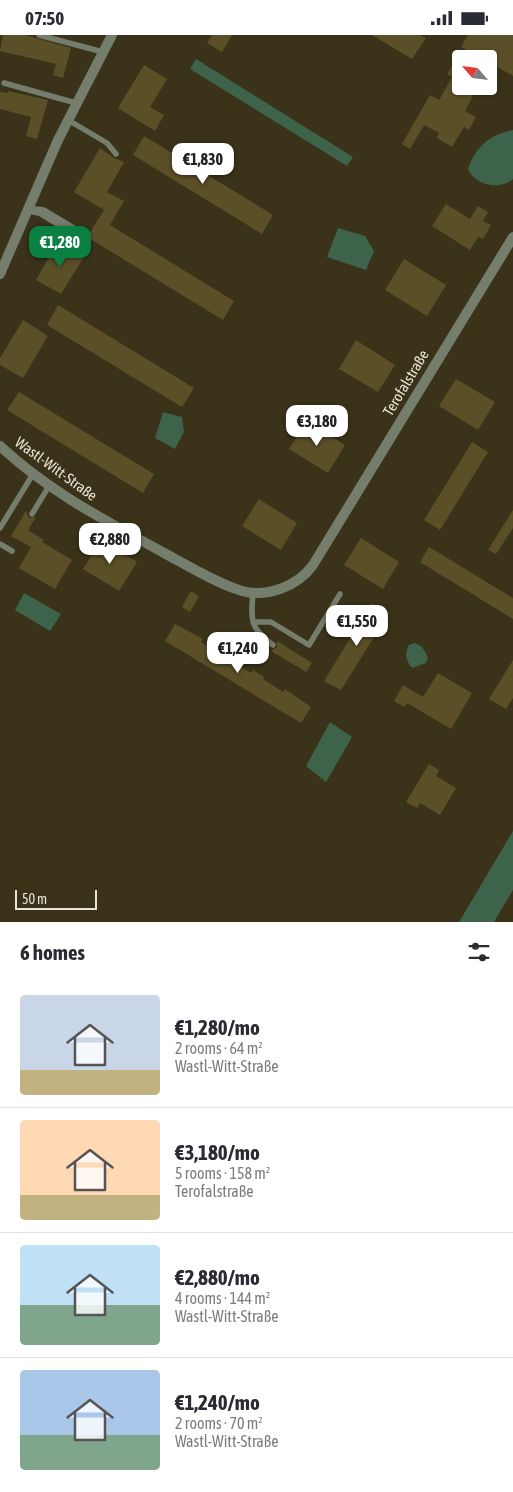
<!DOCTYPE html>
<meta charset="utf-8">
<style>
body{margin:0;font-family:"Asap Condensed",sans-serif;background:#f2f2f3;color:#2b2b33;height:100vh;display:flex;flex-direction:column;font-size:19px;white-space:nowrap}
*{box-sizing:border-box;margin:0}
p{font-size:16px;color:#7c7c81}
.icon{flex:none;width:28px;height:28px;fill:none;stroke:currentColor;stroke-width:2;stroke-linecap:round;stroke-linejoin:round}
.map{position:relative;height:887px;overflow:hidden}
.drawer{display:flex;flex-direction:column;background:#fff;flex:1}
.drawer>*{flex:none}
.needle{width:32px;rotate:298deg}
.tools{position:absolute;left:452px;top:15px;display:grid;gap:10px}
.tools a{display:grid;place-items:center;width:45px;height:45px;border-radius:5px;background:#fff;box-shadow:0 1px 4px #0004;font-size:25px}
.scale{position:absolute;left:15px;bottom:12px;width:82px;box-sizing:border-box;padding-left:5px;border:2px solid #e8e3d4;border-top:0;font-size:14px;line-height:18px;white-space:nowrap;color:#e8e3d4;-webkit-text-stroke:4px #3a3319;paint-order:stroke}
.price{position:absolute;translate:-50% -42px;padding:0 11px;border-radius:10px;background:#fff;color:#222;font-size:16px;line-height:32px;filter:drop-shadow(0 1px 2px #0008)}
.price::after{content:'';position:absolute;left:50%;top:30px;width:15px;height:11px;margin-left:-8px;background:inherit;clip-path:polygon(0 0,100% 0,50% 100%)}
.price.active{background:#0b8043;color:#fff}
ul{padding:0;list-style:none}
li{display:flex;align-items:center;gap:15px;height:125px;padding:0 20px}
li+li{border-top:1px solid #e1e1e2}
li span{display:grid;place-items:center;flex:none;width:140px;height:100px;border-radius:5px;color:#555}
li>.icon{margin-inline-start:auto}
span .icon{width:60px;height:60px;fill:#fffc;stroke-width:1}
li b{font-size:21px}
h2{display:flex;justify-content:space-between;align-items:center;height:60px;padding:0 20px;font-size:21px}
.status{display:flex;justify-content:space-between;align-items:center;height:35px;padding:0 25px;background:#fff;direction:ltr}
.status svg{height:14px;fill:currentColor}
.map>svg:first-child{display:block}
</style>
<div class="status"><b>07:50</b><svg viewBox="0 0 49 12"><path d="M0 12V9h3v3zM5 12V6h3v6zM10 12V3h3v9zM15 12V0h3v12zM26 1h20v11H26zM47 4h2v5h-2z"/></svg></div>
<div class="map">
<svg width="513" height="887" viewBox="0 0 513 887">
<rect width="100%" height="100%" fill="#3a3319"/>
<path fill="#3e634b" d="M196,24L353,122L347,131L190,34Z
M513,95V144C499,156 475,150 468,134C476,111 489,100 513,95Z
M338,193L365,201L374,216L366,235L327,222Z
M163,377L182,382L184,397L175,414L155,403Z
M24,558L61,579L50,596L15,575Z
M415,608L422,612L428,622L426,628L412,633C406,625 404,620 409,610Z
M330,687L352,702L326,747L306,731Z
M513,796V855L494,887H459Z"/>
<path fill="#5a4f27" d="M3,0H25L71,13L63,43L53,40L56,29L0,16Z
M212,0H232L222,17L207,8Z
M372,0H420L426,3L412,24Z
M468,0H513V41L489,27V24H484L461,12Z
M461,16V54L473,61L465,76L476,82L469,95L464,92L452,112L437,103L439,98L424,90L410,114L402,109L430,60L439,65L452,42L447,39Z
M144,30L167,44L150,72L164,80L155,96L118,73Z
M8,56L48,65L37,104L26,101L31,82L0,74V57L8,58Z
M144,101L273,180L262,199L133,120Z
M100,113L114,123L124,127L107,157L124,166L110,190L234,266L223,285L87,202L104,175L74,157Z
M446,169L470,184L478,171L488,177L483,186L491,190L483,204L478,202L470,215L432,191Z
M58,206L84,222L61,259L36,245Z
M404,224L446,250L427,281L385,255Z
M58,270L194,353L182,372L47,290Z
M23,285L48,301L23,343L0,330V323Z
M356,305L395,330L378,357L339,334Z
M456,344L495,367L478,395L439,371Z
M19,357L154,439L143,458L7,375Z
M307,386L345,410L328,438L289,414Z
M472,407L488,417L440,495L424,485Z
M259,464L297,488L281,515L242,491Z
M513,475V493L496,519L488,515Z
M26,476L29,483L36,482L28,495L44,505L42,507L72,525L55,554L19,533L31,512L11,501Z
M361,503L399,527L383,554L344,530Z
M101,505L137,527L119,556L83,534Z
M429,512L513,563V584L420,527Z
M191,556L199,561L190,577L182,572Z
M372,568L389,578L341,655L324,646Z
M175,589L203,604L201,607L219,618L220,616L231,622L230,625L251,638L253,635L259,639L264,642L263,644L283,657L285,654L311,672L301,688L165,606Z
M277,606L312,628L306,637L271,616L277,612Z
M513,625V663L506,674L489,664Z
M438,638L472,658L451,694L407,668L404,672L394,666L403,650L423,662Z
M429,729L439,735L436,741L456,753L440,780L420,768L417,773L406,767Z"/>
<g fill="none" stroke-linecap="round" stroke-linejoin="round">
<path stroke="#757e6d" stroke-width="5.5" d="M39,0L103,17
M4,48L76,68
M68,85L107,108L116,119
M27,173L44,175L79,196
M33,177L39,178L72,198
M32,479L49,451
M0,493L33,439
M0,509L12,516
M253,557C251,584 249,593 273,610
M253,587H271L309,610L340,559"/>
<path stroke="#757e6d" stroke-width="10" d="M0,239L58,105L112,0
M0,411C49,457 108,487 166,519C188,531 218,549 242,556C267,563 298,551 313,530L513,202"/>
</g>
<g text-anchor="middle" stroke-width="5" stroke-linejoin="round" paint-order="stroke">
<g font-size="15" fill="#e8e3d4" stroke="#3a3319">
<text transform="translate(406 348) rotate(-59)" y="5">Terofalstraße</text>
<text transform="translate(56 434) rotate(36)" y="5">Wastl-Witt-Straße</text>
</g>
</g>
</svg>
<div class="tools">
<a><svg class="needle" viewBox="-14 -14 28 28"><path d="M0-13l5 13h-10z" fill="#e53935"/><path d="M0 13l5-13h-10z" fill="#7c7c81"/></svg></a>
</div>
<div class="scale">50 m</div>
<b class="price" style="left:203px;top:150px">€1,830</b>
<b class="price active" style="left:60px;top:233px">€1,280</b>
<b class="price" style="left:317px;top:412px">€3,180</b>
<b class="price" style="left:110px;top:530px">€2,880</b>
<b class="price" style="left:357px;top:612px">€1,550</b>
<b class="price" style="left:238px;top:639px">€1,240</b>
</div>
<section class="drawer">
<h2>6 homes<svg class="icon" aria-label="filters" viewBox="0 0 24 24"><path d="M4 7h16M4 17h16"/><circle cx="9" cy="7" r="2"/><circle cx="15" cy="17" r="2"/></svg></h2>
<ul>
<li><span style="background:linear-gradient(#c9d6e8 75%,#c2b280 0)"><svg class="icon" aria-label="home" viewBox="0 0 24 24"><path d="M3 11l9-7 9 7M6 9v11h12V9"/></svg></span><div><b>€1,280/mo</b><p>2 rooms · 64 m²</p><p>Wastl-Witt-Straße</p></div></li>
<li><span style="background:linear-gradient(#ffd9b3 75%,#c2b280 0)"><svg class="icon" aria-label="home" viewBox="0 0 24 24"><path d="M3 11l9-7 9 7M6 9v11h12V9"/></svg></span><div><b>€3,180/mo</b><p>5 rooms · 158 m²</p><p>Terofalstraße</p></div></li>
<li><span style="background:linear-gradient(#bfe0f5 60%,#7fa58c 0)"><svg class="icon" aria-label="home" viewBox="0 0 24 24"><path d="M3 11l9-7 9 7M6 9v11h12V9"/></svg></span><div><b>€2,880/mo</b><p>4 rooms · 144 m²</p><p>Wastl-Witt-Straße</p></div></li>
<li><span style="background:linear-gradient(#a9c7e8 65%,#7fa58c 0)"><svg class="icon" aria-label="home" viewBox="0 0 24 24"><path d="M3 11l9-7 9 7M6 9v11h12V9"/></svg></span><div><b>€1,240/mo</b><p>2 rooms · 70 m²</p><p>Wastl-Witt-Straße</p></div></li>
</ul>
</section>
